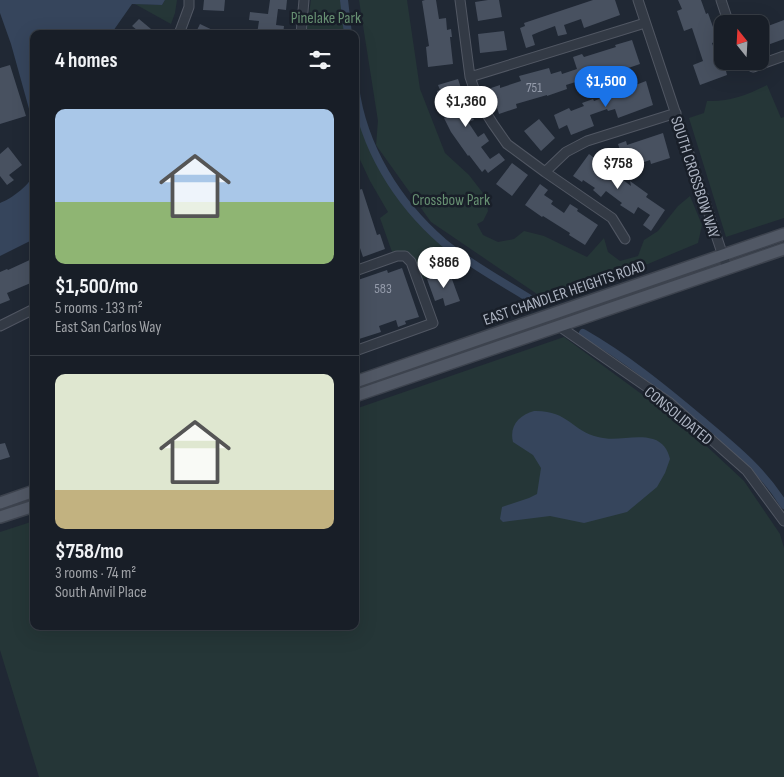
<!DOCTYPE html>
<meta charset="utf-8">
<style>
body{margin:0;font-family:"Sofia Sans Condensed",sans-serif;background:#21272f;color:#f1f3f6;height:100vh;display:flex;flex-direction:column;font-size:19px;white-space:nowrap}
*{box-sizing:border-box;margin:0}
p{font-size:16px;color:#9fa2a7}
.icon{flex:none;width:28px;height:28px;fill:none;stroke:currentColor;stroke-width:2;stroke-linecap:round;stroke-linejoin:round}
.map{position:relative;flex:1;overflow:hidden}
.details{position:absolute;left:30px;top:30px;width:329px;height:600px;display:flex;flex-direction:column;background:#181e27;border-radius:10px;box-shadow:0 5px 20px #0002,0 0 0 1px #363c44}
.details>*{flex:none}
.needle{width:32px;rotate:342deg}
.tools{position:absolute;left:714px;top:15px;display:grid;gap:10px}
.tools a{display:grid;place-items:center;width:55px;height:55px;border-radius:10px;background:#181e27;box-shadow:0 5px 20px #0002,0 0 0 1px #363c44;font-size:25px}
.price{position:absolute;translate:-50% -42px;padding:0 11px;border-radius:18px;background:#fff;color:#222;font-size:16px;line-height:32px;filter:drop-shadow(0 1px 2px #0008)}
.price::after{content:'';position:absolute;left:50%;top:30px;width:15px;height:11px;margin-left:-8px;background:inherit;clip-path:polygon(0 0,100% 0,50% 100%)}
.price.on{background:#1a73e8;color:#fff}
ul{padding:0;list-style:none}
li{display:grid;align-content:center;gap:10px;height:265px;padding:0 25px}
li+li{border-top:1px solid #363c44}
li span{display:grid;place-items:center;height:155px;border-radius:10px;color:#555}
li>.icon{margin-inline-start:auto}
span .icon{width:90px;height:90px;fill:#fffc;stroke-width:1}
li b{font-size:21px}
h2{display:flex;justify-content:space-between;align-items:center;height:60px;padding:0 25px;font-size:21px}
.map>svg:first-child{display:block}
</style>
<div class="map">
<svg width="784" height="777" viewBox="0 0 784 777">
<rect width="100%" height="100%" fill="#202834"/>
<path fill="#253637" d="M165,0H177L175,13L171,24L135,4L162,5Z
M311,0H342L346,34H306Z
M359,0H407L420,89L445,153L469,175L486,197L488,211L483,221L477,224L483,235L498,242L514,239L524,231L544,236L587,257L604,238L608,252L620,261L638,256L644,240L658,231L678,206L690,196L702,225L698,243L593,287L537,294L431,222L376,145L378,121Z
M767,85L781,118L784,117V218L726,237L689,118L704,113L707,101C729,102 747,95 767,85Z
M355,101C364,162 417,227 466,261L453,268L423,279C416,261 415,249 392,252L380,218L388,212L370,181L355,149Z
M564,337L685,426L744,481L780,534L784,548V777H39L0,650V532L34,521V626H355V409Z"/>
<path fill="#36455c" d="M0,0H165L162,5L132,4L111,34H34V148L30,138L31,116L11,44L0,13Z
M34,172V239L0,256V203C11,199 32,184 34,172Z
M534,411C568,410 572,431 598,437C616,442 635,434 653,439C663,442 668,450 670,459L665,473L657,487L627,512L584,523L550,516L503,522L500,519L502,507L529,498L537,494L541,468L533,455L513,442C509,426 519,415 534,411Z"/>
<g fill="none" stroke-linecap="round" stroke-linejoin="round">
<path stroke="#36455c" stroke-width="8" d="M344,0L348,34
M355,87C363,147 397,202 443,242C472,266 507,284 538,304
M583,333C625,357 662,387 699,418C731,445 762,469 784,505"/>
</g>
<path fill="#485160" d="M204,0H225L224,11L203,10Z
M270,0H287L286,10L278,9L276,25L284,26L283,34H257L259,21L249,20L250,12L268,14Z
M425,0H436L439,19L446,18L447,30L451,29L452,37H450L453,64L428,67L426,47L429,46L422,1Z
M488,0H499L502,17L478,21L475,2Z
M593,0H615L620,15L584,28L581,19L564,25L567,34L558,36L555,26L539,32L532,35L535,45L526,48L520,28L525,26L524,23Z
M678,0H701L706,14L708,13L718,41L712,43L717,57L722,68L725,67L727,75L700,85L693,65L703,61L692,28L684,31L677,11L682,9Z
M139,19L157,34H134L137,30L132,26Z
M784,20V39L762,47L760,43V29Z
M200,24L221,34H195Z
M504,31L507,50L480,53L478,34Z
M632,40L640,64L596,79L595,76L566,85L567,89L547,96V95L516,104L517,108L499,114L491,88L500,85V88L521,81L519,76L549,68L551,74L561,71L562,74L577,69L573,57L582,54L584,57L616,47L615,45Z
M10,65L26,116L0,124V68Z
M458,79L461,88L452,91L456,106L465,101L474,120L468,122L478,137L484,133L489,141L481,147L490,159L499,153L505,160L488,173L485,169L482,172L469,155L468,156L451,132L444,118L448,116L442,102H440L437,91L440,90L438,85Z
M646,81L653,105L618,118L615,109L608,111L607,109L590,115L594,126L571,135L567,125L559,129L554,115L569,108L571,111L584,106L582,103L593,99L594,101Z
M539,119L555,138L541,151L524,131Z
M663,133L670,158L651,164L650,160L630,167L629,164L625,166L618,144L626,141L627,145Z
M8,147L22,165L9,175L14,180L7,185L0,176V154Z
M589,154L631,186L630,181L648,194L646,197L665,210L651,231L643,225L650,215L638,207L634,214L620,205L622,203L606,191L601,197L593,190L595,188L583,180L582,182L573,176Z
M512,163L528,175L512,196L496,184Z
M540,184L548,190L544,195L553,201L551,204L564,213L570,204L578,209L577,211L598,225L585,245L569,235L570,233L543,216L542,217L525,205Z
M362,189L377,235L380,234L385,249L363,257L358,242L355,243V234L359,233L355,220V191Z
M34,258V278L31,279L33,282L7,293L10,300L0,304V272L7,269L8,270Z
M402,268L419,317L405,321L406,324L398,327L396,320L379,326L381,332L359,339L355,327V281L387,270L388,273Z
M449,271L460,301L445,306L443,298L435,301L427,279Z
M5,443L10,457L0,460V444Z"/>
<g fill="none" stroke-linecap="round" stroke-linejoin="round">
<defs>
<path id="minor" d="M460,0L470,77L478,100L493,124L507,144L545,172L612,218L625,239
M638,0L727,268
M721,0L729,24
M179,34L189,7V0
M301,34L304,0
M742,61L753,67L784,56
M470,77L645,23
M545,172L566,152L587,141L676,113
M355,271L397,256H405L411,262L433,323L355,351
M0,326L34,309
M559,326L670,403L747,471L784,521"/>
<path id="major" d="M355,382L784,234
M355,396L784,249
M0,503L34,491
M0,517L34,506"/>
</defs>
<use href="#minor" stroke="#515763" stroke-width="11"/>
<use href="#major" stroke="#3d434e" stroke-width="14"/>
<use href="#minor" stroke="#333a45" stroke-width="9"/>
<use href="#major" stroke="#515865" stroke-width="11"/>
</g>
<g text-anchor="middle" stroke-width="5" stroke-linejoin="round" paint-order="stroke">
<g font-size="14" fill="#949baa">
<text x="534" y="92">751</text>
<text x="383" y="293">583</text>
</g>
<g font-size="16" fill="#679072" stroke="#191f29">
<text x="326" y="23">Pinelake Park</text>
<text x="451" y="205">Crossbow Park</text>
</g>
<g font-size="16" fill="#adb4c2" stroke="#191f29">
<text transform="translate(696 177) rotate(72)" y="6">SOUTH CROSSBOW WAY</text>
<text transform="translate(564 292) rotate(-19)" y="6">EAST CHANDLER HEIGHTS ROAD</text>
<text transform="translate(679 415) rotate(39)" y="6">CONSOLIDATED</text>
</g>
</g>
</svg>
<div class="tools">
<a><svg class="needle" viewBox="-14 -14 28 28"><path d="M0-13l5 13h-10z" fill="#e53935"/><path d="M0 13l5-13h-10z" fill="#9fa2a7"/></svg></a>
</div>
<b class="price on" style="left:606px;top:108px">$1,500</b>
<b class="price" style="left:466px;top:128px">$1,360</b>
<b class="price" style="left:618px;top:190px">$758</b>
<b class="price" style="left:444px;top:289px">$866</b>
<section class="details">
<h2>4 homes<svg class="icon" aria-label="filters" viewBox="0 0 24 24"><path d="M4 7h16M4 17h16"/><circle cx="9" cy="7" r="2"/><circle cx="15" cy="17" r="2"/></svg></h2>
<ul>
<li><span style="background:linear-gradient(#a9c7e8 60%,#8fb573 0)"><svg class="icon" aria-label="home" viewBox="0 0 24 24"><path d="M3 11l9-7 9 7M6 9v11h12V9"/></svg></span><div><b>$1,500/mo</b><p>5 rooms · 133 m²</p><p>East San Carlos Way</p></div></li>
<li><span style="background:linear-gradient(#dfe7d0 75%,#c2b280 0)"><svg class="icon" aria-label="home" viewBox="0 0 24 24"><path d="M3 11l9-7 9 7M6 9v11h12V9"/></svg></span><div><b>$758/mo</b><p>3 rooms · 74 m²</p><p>South Anvil Place</p></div></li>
</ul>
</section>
</div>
